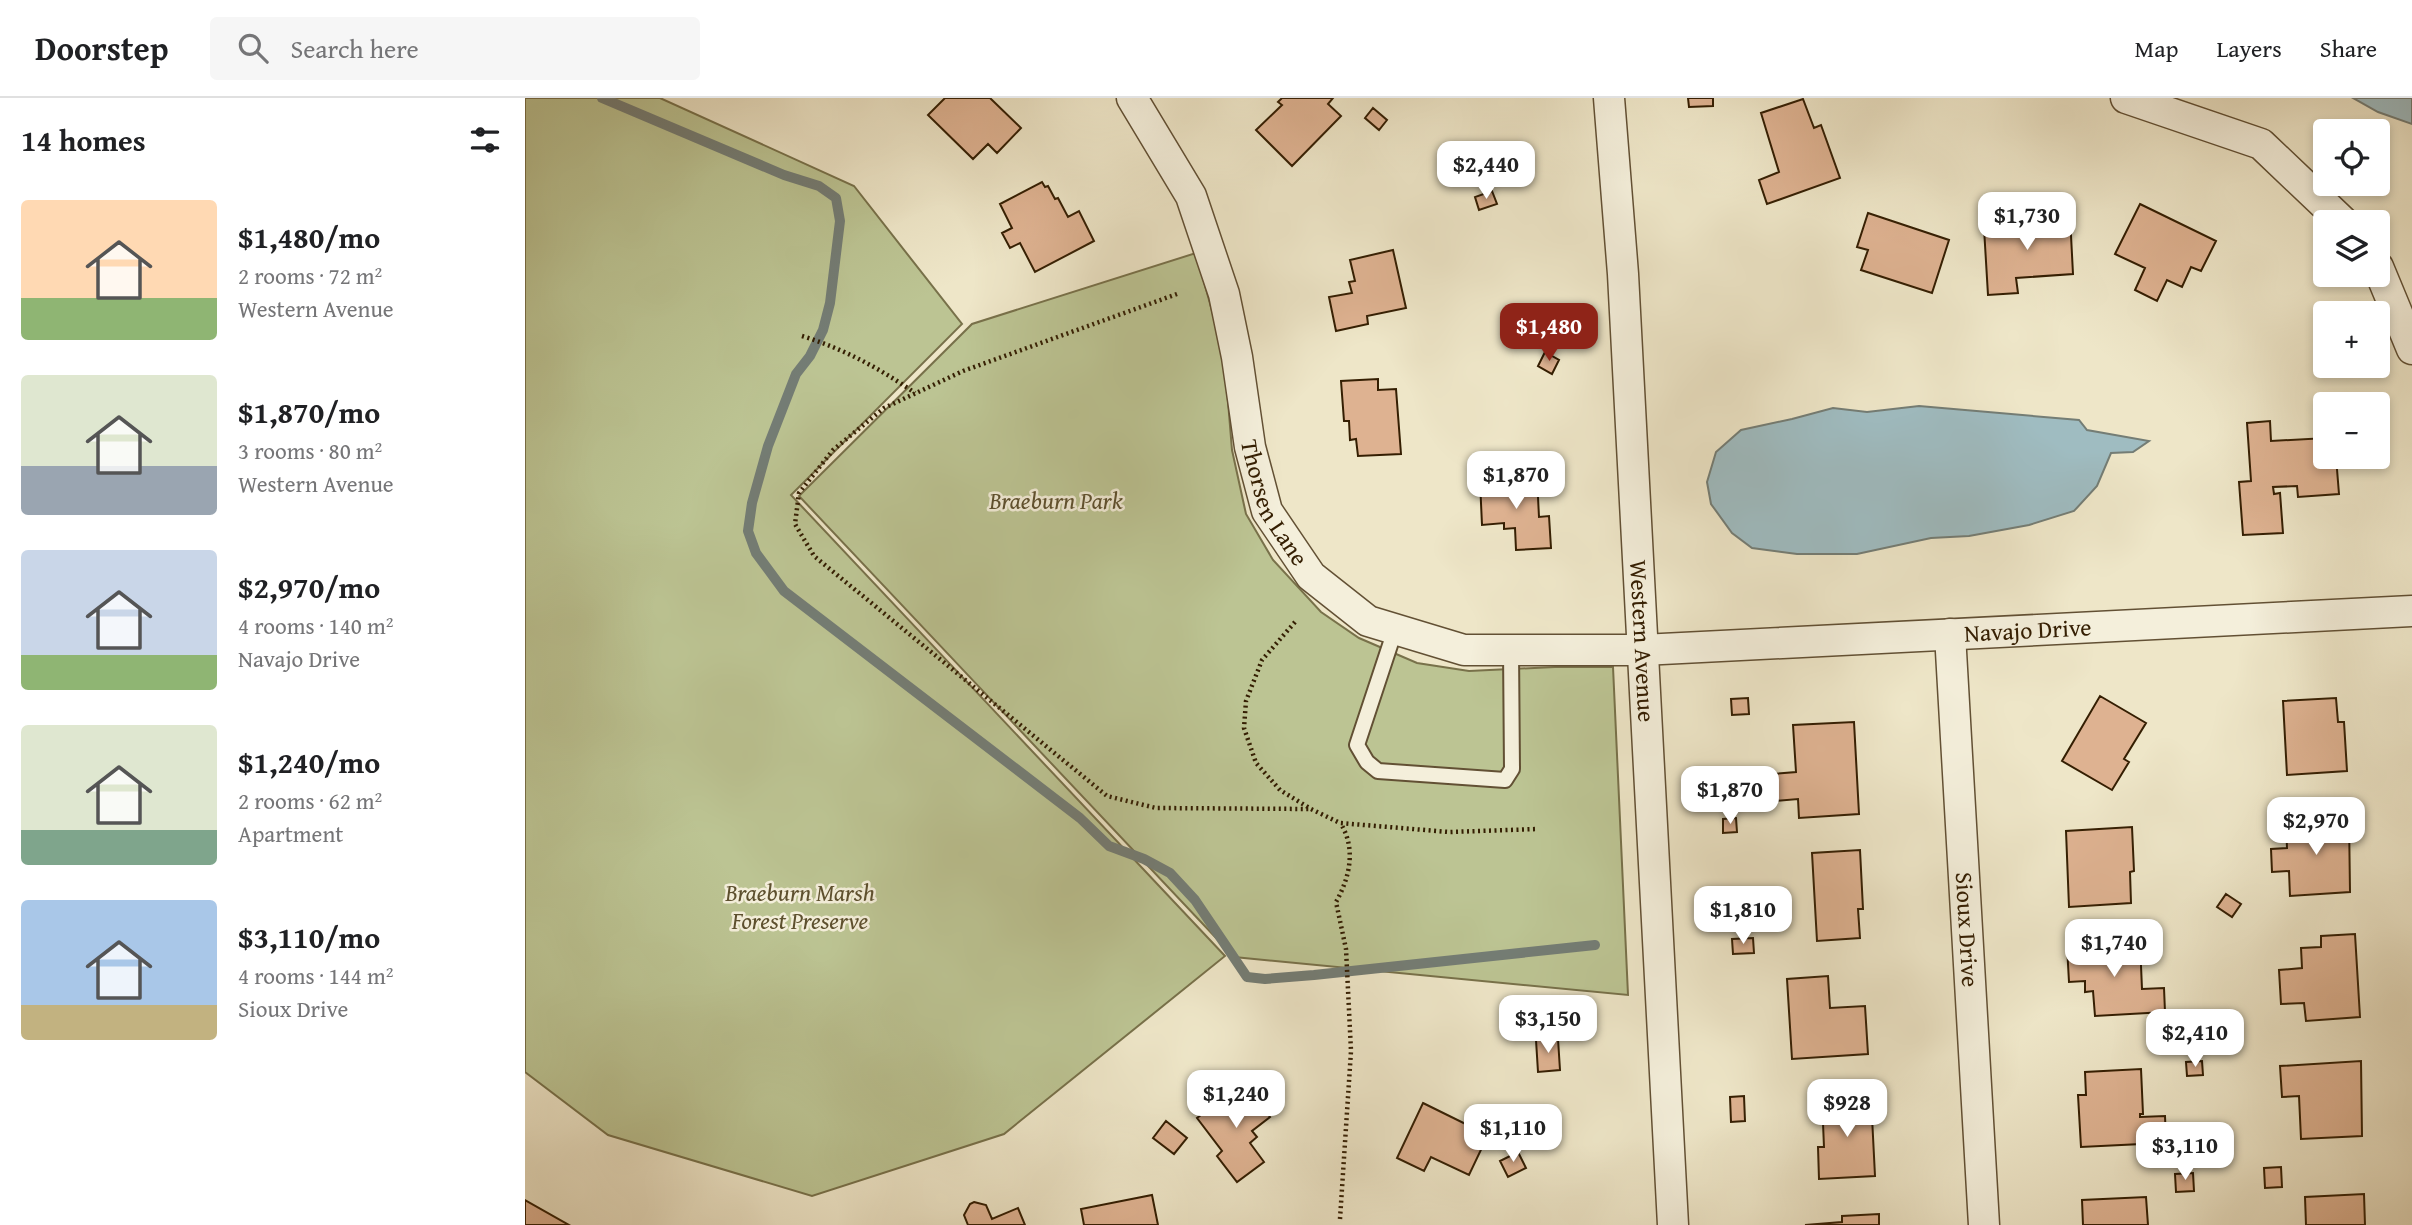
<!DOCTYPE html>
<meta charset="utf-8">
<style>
body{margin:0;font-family:"Gentium Book Plus",serif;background:#f6f6f6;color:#202124;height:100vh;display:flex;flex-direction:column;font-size:26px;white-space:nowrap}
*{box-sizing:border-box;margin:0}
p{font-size:23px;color:#757577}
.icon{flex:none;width:38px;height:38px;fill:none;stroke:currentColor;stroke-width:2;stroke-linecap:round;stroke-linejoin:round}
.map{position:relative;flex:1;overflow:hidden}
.details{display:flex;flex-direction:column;background:#fff;width:525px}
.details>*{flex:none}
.tools{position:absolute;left:1788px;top:21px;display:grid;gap:14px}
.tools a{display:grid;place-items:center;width:77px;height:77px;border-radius:7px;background:#fff;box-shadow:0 4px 10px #0003;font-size:35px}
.price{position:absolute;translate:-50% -60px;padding:0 16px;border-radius:14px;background:#fff;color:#222;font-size:23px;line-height:46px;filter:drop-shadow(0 2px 4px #0008)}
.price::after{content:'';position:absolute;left:50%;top:42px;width:21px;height:16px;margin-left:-10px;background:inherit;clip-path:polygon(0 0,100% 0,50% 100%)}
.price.selected{background:#8f2418;color:#fff}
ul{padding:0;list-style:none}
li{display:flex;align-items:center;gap:21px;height:175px;padding:0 21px}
li span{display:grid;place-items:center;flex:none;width:196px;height:140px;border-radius:7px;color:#555}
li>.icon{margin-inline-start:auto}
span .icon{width:84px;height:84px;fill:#fffc;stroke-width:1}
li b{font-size:30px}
h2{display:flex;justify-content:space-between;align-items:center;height:84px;padding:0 21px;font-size:30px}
header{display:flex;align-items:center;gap:42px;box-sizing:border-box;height:98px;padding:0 35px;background:#fff;border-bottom:2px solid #e0e0e0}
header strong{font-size:33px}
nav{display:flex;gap:38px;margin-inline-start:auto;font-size:24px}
.search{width:490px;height:63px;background:#f6f6f6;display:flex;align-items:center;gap:18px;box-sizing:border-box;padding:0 24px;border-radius:7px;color:#757577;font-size:26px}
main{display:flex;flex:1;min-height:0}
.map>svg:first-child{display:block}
</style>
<header>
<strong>Doorstep</strong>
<div class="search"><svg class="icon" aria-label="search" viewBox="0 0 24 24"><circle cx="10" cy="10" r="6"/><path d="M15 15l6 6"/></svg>Search here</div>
<nav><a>Map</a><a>Layers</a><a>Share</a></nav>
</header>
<main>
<section class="details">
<h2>14 homes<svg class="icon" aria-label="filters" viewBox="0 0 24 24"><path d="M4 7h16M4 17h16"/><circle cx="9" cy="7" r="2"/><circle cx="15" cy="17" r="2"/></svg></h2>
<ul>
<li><span style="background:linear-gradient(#ffd9b3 70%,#8fb573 0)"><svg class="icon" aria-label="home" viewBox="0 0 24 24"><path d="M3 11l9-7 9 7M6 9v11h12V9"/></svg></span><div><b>$1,480/mo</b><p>2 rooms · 72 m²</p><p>Western Avenue</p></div></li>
<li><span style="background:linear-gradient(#dfe7d0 65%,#9aa5b1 0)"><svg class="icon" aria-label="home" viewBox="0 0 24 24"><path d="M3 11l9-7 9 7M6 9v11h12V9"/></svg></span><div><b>$1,870/mo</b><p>3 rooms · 80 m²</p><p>Western Avenue</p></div></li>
<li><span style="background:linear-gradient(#c9d6e8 75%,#8fb573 0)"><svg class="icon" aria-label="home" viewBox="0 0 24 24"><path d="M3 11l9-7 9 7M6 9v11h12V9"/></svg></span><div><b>$2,970/mo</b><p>4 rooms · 140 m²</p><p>Navajo Drive</p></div></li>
<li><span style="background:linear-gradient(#dfe7d0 75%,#7fa58c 0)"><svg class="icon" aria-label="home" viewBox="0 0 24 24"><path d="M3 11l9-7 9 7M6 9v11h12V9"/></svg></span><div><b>$1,240/mo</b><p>2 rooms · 62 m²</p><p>Apartment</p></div></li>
<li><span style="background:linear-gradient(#a9c7e8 75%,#c2b280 0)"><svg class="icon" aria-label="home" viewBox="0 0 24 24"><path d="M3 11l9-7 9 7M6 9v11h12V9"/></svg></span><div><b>$3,110/mo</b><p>4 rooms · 144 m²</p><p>Sioux Drive</p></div></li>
</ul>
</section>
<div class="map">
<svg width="1887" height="1127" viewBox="0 0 1887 1127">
<rect width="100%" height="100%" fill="#eee6c8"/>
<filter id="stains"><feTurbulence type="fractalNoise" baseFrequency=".00286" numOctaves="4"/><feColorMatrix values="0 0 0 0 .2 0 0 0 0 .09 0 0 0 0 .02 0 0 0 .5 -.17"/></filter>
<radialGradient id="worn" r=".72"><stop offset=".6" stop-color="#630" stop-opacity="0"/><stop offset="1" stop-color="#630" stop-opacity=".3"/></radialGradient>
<path fill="#bcc493" stroke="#78714a" stroke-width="2" d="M0,0H135L329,88L437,226L266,397L700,858L479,1036L287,1098L83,1037L0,974Z
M671,155L689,220L701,279L707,352L721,416L748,462L796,514L834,540L892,565L944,573L1030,569H1088L1103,897L709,859L274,398L447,226Z"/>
<path fill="#9fbcc1" stroke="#747d75" stroke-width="2" d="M1828,0H1887V26L1853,14Z
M1394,308L1554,322L1562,332L1624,343L1608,354L1586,355L1572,388L1549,413L1504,427L1444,438L1406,440L1332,456H1272L1227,450L1207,435L1186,406L1182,384L1191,354L1216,332L1267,321L1308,310L1342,314Z"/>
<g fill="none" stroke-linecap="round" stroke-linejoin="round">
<path stroke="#747d75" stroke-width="10" d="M77,0L259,77L294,88L311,100L315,123L305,205L298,232L285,258L271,276L243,348L227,405L223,433L231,455L259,493L555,720L584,748L619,761L645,775L670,802L722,879L740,881L789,877L1070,847"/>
</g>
<path fill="#deb291" stroke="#341e02" stroke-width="2" d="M420,0H465L496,30L472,55L463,46L448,61L403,17Z
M757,0H808L803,6L816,18L767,68L731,32L757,7L753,4Z
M1163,0H1188V8L1164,9Z
M1278,1L1289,30L1296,27L1315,80L1242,106L1234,82L1254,74L1236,15Z
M848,10L862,22L854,32L840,20Z
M517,84L520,89L523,88L530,101L533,100L543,119L554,113L569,143L510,174L495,145L485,150L477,135L487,130L475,106Z
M967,93L972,106L954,112L950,99Z
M1615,106L1691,143L1676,173L1666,169L1657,189L1642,182L1632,203L1610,192L1620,170L1590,156Z
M1343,115L1424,142L1407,195L1336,172L1343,152L1332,149Z
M1545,118L1548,176L1491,180L1493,195L1463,197L1459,130L1489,128L1488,122Z
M868,152L881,210L842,218L843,226L811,233L804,199L827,195L824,184L830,183L825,162Z
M1020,254L1034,262L1027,276L1013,268Z
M853,281V292L871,291L876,356L833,358L831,341L825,342L824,323H819L816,283Z
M1745,323L1746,343L1801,340V359H1811L1814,396L1773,399L1772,388L1748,389L1749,396L1755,395L1758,435L1718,437L1714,384L1726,383L1722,325Z
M1012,379L1014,419L1024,418L1026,450L991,452L990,430L979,431V425L957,427L955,383Z
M1575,598L1621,625L1599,661L1604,664L1587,692L1537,663Z
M1223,600L1224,616L1207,617L1206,601Z
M1811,600L1813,624H1819L1822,673L1762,677L1758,603Z
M1329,624L1334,716L1274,720L1273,701L1250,703L1248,676L1271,674L1268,627Z
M1211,720L1212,734L1198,735V721Z
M1824,720L1825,794L1765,798L1764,773L1747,774L1746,751L1762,750L1761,724Z
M1607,729L1609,773L1605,774L1606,805L1544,809L1541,733Z
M1335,752L1338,811H1333L1335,840L1292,843L1287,755Z
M1701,796L1716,806L1707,819L1692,809Z
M1830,836L1835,919L1781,923L1779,905L1756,906L1754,872L1777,870L1776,850L1796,849V838Z
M1228,840L1229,855L1208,856L1207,841Z
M1615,844L1617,891L1639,890L1640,914L1570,918L1568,893L1560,894V883L1544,884L1542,848Z
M1303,878L1305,910L1340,908L1343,956L1267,961L1262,881Z
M1033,941L1035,972L1013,974L1011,942Z
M1677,963L1678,977L1662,978L1661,964Z
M1836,963L1837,1038L1776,1041L1774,998L1757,999L1755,968Z
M1616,971L1618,1016H1615V1019L1640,1018L1641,1042L1615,1043L1616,1046L1556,1049L1553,997H1561L1560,974Z
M719,985L745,1019L727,1033L732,1039L725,1045L739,1064L712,1084L692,1058L697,1053L672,1020Z
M1219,998L1220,1023L1206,1024L1205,999Z
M1346,999L1350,1078L1294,1081L1293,1049H1299L1297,1001Z
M898,1005L963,1037L944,1077L906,1059L899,1073L872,1060Z
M641,1023L662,1040L649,1056L628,1040Z
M993,1054L1001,1070L983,1079L975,1063Z
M1756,1069L1757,1089L1740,1090L1739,1070Z
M1668,1075L1669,1093L1651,1094L1650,1076Z
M1839,1096L1840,1127H1781L1780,1099Z
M627,1097L633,1127H559L556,1111Z
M1621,1099L1623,1127H1558L1557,1102Z
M0,1102L44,1127H0Z
M449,1104L461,1107L467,1121L493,1110L500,1127H443L439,1117L445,1106Z
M1354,1116V1127H1280L1317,1124V1118Z"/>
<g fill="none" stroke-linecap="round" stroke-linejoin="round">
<defs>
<path id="lane" d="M870,532L832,647L842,664L853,673L980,682L987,671L986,552"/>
<g id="street">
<path id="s1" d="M607,0L666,98L699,196L712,259L725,349L742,413L786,478L843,523L939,552H1117L1887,513"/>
<path id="s2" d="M1084,0L1098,176L1148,1127"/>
<path d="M1601,0L1736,46L1818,124"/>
<path d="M1853,169L1887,251"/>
<path id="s3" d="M1425,536L1459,1127"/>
</g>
</defs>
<use href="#lane" stroke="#625034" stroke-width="18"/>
<use href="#street" stroke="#625034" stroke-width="33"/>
<path stroke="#341e02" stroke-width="4.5" stroke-dasharray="2 3.5" stroke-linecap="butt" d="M652,196L438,273L359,310L308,352L274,395L270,426L289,458L582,698L631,710L786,711
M277,238C319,251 354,270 390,295
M770,524L737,562L721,603L719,630L731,665L755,692L786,711L815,725L924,734L1012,731
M815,1121L826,953L821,851L811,804C825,779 831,751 816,726"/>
<use href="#lane" stroke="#f4efdb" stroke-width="14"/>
<use href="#street" stroke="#f4efdb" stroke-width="30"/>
</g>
<g text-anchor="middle" stroke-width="5" stroke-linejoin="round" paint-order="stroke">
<g font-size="24" font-style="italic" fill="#5d502e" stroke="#f4efdb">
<text x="531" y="411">Braeburn Park</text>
<text x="275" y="803">Braeburn Marsh<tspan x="275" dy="28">Forest Preserve</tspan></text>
</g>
<g font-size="24" fill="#341e02" stroke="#f4efdb">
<text dy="8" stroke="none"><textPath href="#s1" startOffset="434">Thorsen Lane</textPath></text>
<text dy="8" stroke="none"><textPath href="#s1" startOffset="1255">Navajo Drive</textPath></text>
<text dy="8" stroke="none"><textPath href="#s2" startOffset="544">Western Avenue</textPath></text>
<text dy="8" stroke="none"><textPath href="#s3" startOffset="296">Sioux Drive</textPath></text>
</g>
</g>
<rect width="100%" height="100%" filter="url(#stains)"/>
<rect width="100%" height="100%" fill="url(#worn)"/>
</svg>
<div class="tools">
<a><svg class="icon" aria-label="locate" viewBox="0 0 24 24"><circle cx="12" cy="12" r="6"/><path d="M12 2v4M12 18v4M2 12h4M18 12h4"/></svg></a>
<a><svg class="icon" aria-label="layers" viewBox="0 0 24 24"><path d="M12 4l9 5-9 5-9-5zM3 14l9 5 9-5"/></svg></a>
<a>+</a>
<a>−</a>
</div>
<b class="price" style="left:961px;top:103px">$2,440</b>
<b class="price" style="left:1502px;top:154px">$1,730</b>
<b class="price selected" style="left:1024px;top:265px">$1,480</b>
<b class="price" style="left:991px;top:413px">$1,870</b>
<b class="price" style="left:1205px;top:728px">$1,870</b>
<b class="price" style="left:1791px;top:759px">$2,970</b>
<b class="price" style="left:1218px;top:848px">$1,810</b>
<b class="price" style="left:1589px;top:881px">$1,740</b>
<b class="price" style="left:1023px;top:957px">$3,150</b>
<b class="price" style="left:1670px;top:971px">$2,410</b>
<b class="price" style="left:711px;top:1032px">$1,240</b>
<b class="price" style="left:1322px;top:1041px">$928</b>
<b class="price" style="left:988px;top:1066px">$1,110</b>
<b class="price" style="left:1660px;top:1084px">$3,110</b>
</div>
</main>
